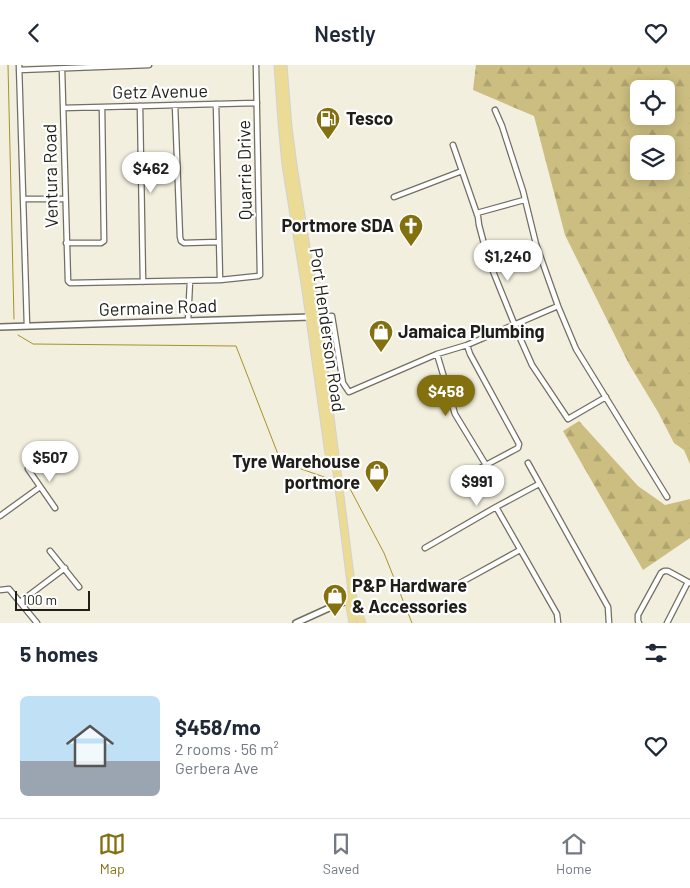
<!DOCTYPE html>
<meta charset="utf-8">
<style>
body{margin:0;font-family:Barlow,sans-serif;background:#f2f2f3;color:#1f2937;height:100vh;display:flex;flex-direction:column;font-size:19px;white-space:nowrap}
*{box-sizing:border-box;margin:0}
p{font-size:16px;color:#747a83}
.icon{flex:none;width:28px;height:28px;fill:none;stroke:currentColor;stroke-width:2;stroke-linecap:round;stroke-linejoin:round}
.map{position:relative;height:558px;overflow:hidden}
.side{display:flex;flex-direction:column;background:#fff;flex:1}
.side>*{flex:none}
.buttons{position:absolute;left:630px;top:15px;display:grid;gap:10px}
.buttons a{display:grid;place-items:center;width:45px;height:45px;border-radius:8px;background:#fff;box-shadow:0 2px 12px #0003;font-size:25px}
.scale{position:absolute;left:15px;bottom:12px;width:75px;box-sizing:border-box;padding-left:5px;border:2px solid #1f1e18;border-top:0;font-size:14px;line-height:18px;white-space:nowrap;color:#1f1e18;-webkit-text-stroke:4px #fff;paint-order:stroke}
.price{position:absolute;translate:-50% -42px;padding:0 11px;border-radius:18px;background:#fff;color:#222;font-size:16px;line-height:32px;filter:drop-shadow(0 1px 2px #0008)}
.price::after{content:'';position:absolute;left:50%;top:30px;width:15px;height:11px;margin-left:-8px;background:inherit;clip-path:polygon(0 0,100% 0,50% 100%)}
.price.on{background:#83700f;color:#fff}
ul{padding:0;list-style:none}
li{display:flex;align-items:center;gap:15px;height:125px;padding:0 20px}
li+li{border-top:1px solid #e0e1e3}
li span{display:grid;place-items:center;flex:none;width:140px;height:100px;border-radius:8px;color:#555}
li>.icon{margin-inline-start:auto}
span .icon{width:60px;height:60px;fill:#fffc;stroke-width:1}
li b{font-size:21px}
h2{display:flex;justify-content:space-between;align-items:center;height:60px;padding:0 20px;font-size:21px}
header{display:flex;justify-content:space-between;align-items:center;height:65px;padding:0 20px;background:#fff;font-size:22px;font-weight:600}
.menu{display:flex;justify-content:space-around;align-items:center;height:70px;border-top:1px solid #e0e1e3;background:#fff;font-size:14px;color:#747a83}
.menu a{display:grid;justify-items:center;gap:2px}
.menu .on{color:#83700f}
.map>svg:first-child{display:block}
</style>
<header><svg class="icon" aria-label="back" viewBox="0 0 24 24"><path d="M15 5l-7 7 7 7"/></svg>Nestly<svg class="icon" aria-label="heart" viewBox="0 0 24 24"><path d="M12 20l-8-8c-3-5 5-10 8-4 3-6 11-1 8 4z"/></svg></header>
<div class="map">
<svg width="690" height="558" viewBox="0 0 690 558">
<defs>
<pattern id="forest-firs" width="22" height="20" patternUnits="userSpaceOnUse" patternTransform="scale(1.25)"><rect width="22" height="20" fill="#ccbe80"/><path d="M5 1l3.5 6h-7zM16 11l3.5 6h-7z" fill="#afa36e"/></pattern>
</defs>
<rect width="100%" height="100%" fill="#f2efdf"/>
<path fill="url(#forest-firs)" fill-rule="evenodd" d="M476,0H690V399L684,385L674,378L658,347L629,299L565,170L534,51L473,25ZM639,24H666V51H639ZM639,79H666V106H639Z
M579,356L638,421L665,440L690,434V473L643,505L563,366Z"/>
<g fill="none" stroke-linecap="round" stroke-linejoin="round">
<path stroke="#a99228" stroke-width="1" d="M8,0L14,254
M18,270L33,279L236,281L281,397L330,414
M347,418L384,488L412,558"/>
<defs>
<path id="minor" d="M19,0L27,261
M62,4L68,216L70,218L220,215L258,211L260,210L256,0
M19,5L149,0
M216,39L220,215
M175,40L180,172L181,176L184,178L219,177
M140,41L143,217
M63,43L257,38
M495,45L502,61L523,126L536,179L558,241L576,284L667,432
M453,80L478,152L479,160L488,194L520,273L532,300L568,354L606,332
M394,132L462,106
M23,134H65
M477,148L524,135
M66,178H101L104,176L102,42
M317,252L332,251L342,312L343,318L349,327L437,289L467,280L558,241
M188,256L190,216
M467,280L470,289L519,379L518,383L469,409
M437,289L455,349L486,400
M528,398L608,542L609,558
M28,404L55,443
M496,442L557,549L558,558
M0,451L40,422
M425,483L496,442L539,419
M50,486L79,522
M460,518L520,485
M0,525L9,524L37,558
M20,537L65,503
M639,558L638,556V550L661,508L664,506H668L690,518
M667,558L688,517"/>
<path id="tertiary" d="M0,262L311,252
M296,558L338,539L351,535"/>
<path id="primary" d="M278,0L282,57L286,100L306,225L329,389
M283,0L288,62L293,100L319,264L353,534L362,558
M348,531L353,558"/>
</defs>
<use href="#minor" stroke="#726e61" stroke-width="7"/>
<use href="#tertiary" stroke="#726e61" stroke-width="8"/>
<use href="#primary" stroke="#d2d2d1" stroke-width="9"/>
<use href="#minor" stroke="#fff" stroke-width="4.5"/>
<use href="#tertiary" stroke="#fff" stroke-width="5"/>
<use href="#primary" stroke="#ebdb95" stroke-width="7"/>
</g>
<defs>
<symbol id="fuel-pin" viewBox="-11 -11 22 30"><path d="M0 17L-7.5 6A9.5 9.5 0 1 1 7.5 6Z" fill="#83700f" stroke="#fff"/><path d="M-5.5-6h7V0h2V4h1.3V-2.5L3-4.5l.8-.8L6-3V5H2.5V1h-1V6h-7ZM-4.2-4.7v3.2H.2V-4.7Z" fill="#fff"/></symbol>
<symbol id="church-pin" viewBox="-11 -11 22 30"><path d="M0 17L-7.5 6A9.5 9.5 0 1 1 7.5 6Z" fill="#83700f" stroke="#fff"/><path d="M-1.2-6h2.4v3.5h3.3v2.4h-3.3V6h-2.4V-.1h-3.3v-2.4h3.3Z" fill="#fff"/></symbol>
<symbol id="shop-pin" viewBox="-11 -11 22 30"><path d="M0 17L-7.5 6A9.5 9.5 0 1 1 7.5 6Z" fill="#83700f" stroke="#fff"/><path d="M-5-2.5h2.3a2.7 3.5 0 0 1 5.4 0H5L5.5 6h-11ZM-1.5-2.5h3a1.5 2.3 0 0 0-3 0Z" fill="#fff"/></symbol>
</defs>
<g fill-rule="evenodd">
<use href="#fuel-pin" x="314" y="40" width="28" height="38"/>
<use href="#church-pin" x="397" y="147" width="28" height="38"/>
<use href="#shop-pin" x="367" y="253" width="28" height="38"/>
<use href="#shop-pin" x="363" y="393" width="28" height="38"/>
<use href="#shop-pin" x="321" y="517" width="28" height="38"/>
</g>
<g text-anchor="middle" stroke-width="4.5" stroke-linejoin="round" paint-order="stroke">
<g font-size="18" fill="#1f1e18" stroke="#fff">
<text transform="translate(160 27) rotate(-1)" y="6">Getz Avenue</text>
<text transform="translate(245 105) rotate(-91)" y="6">Quarrie Drive</text>
<text transform="translate(51 111) rotate(-91)" y="6">Ventura Road</text>
<text transform="translate(158 243) rotate(-2)" y="6">Germaine Road</text>
<text transform="translate(327 265) rotate(82)" y="6">Port Henderson Road</text>
</g>
<g font-size="18" font-weight="bold" fill="#1f1e18" stroke="#fff" text-anchor="start">
<text x="346" y="60">Tesco</text>
<text x="394" y="167" text-anchor="end">Portmore SDA</text>
<text x="398" y="273">Jamaica Plumbing</text>
<text x="360" y="403" text-anchor="end">Tyre Warehouse<tspan x="360" dy="21">portmore</tspan></text>
<text x="352" y="527">P&amp;P Hardware<tspan x="352" dy="21">&amp; Accessories</tspan></text>
</g>
</g>
</svg>
<div class="buttons">
<a><svg class="icon" aria-label="locate" viewBox="0 0 24 24"><circle cx="12" cy="12" r="6"/><path d="M12 2v4M12 18v4M2 12h4M18 12h4"/></svg></a>
<a><svg class="icon" aria-label="layers" viewBox="0 0 24 24"><path d="M12 4l9 5-9 5-9-5zM3 14l9 5 9-5"/></svg></a>
</div>
<div class="scale">100 m</div>
<b class="price" style="left:151px;top:129px">$462</b>
<b class="price" style="left:508px;top:217px">$1,240</b>
<b class="price on" style="left:446px;top:352px">$458</b>
<b class="price" style="left:50px;top:418px">$507</b>
<b class="price" style="left:477px;top:442px">$991</b>
</div>
<section class="side">
<h2>5 homes<svg class="icon" aria-label="filters" viewBox="0 0 24 24"><path d="M4 7h16M4 17h16"/><circle cx="9" cy="7" r="2"/><circle cx="15" cy="17" r="2"/></svg></h2>
<ul>
<li><span style="background:linear-gradient(#bfe0f5 65%,#9aa5b1 0)"><svg class="icon" aria-label="home" viewBox="0 0 24 24"><path d="M3 11l9-7 9 7M6 9v11h12V9"/></svg></span><div><b>$458/mo</b><p>2 rooms · 56 m²</p><p>Gerbera Ave</p></div><svg class="icon" aria-label="heart" viewBox="0 0 24 24"><path d="M12 20l-8-8c-3-5 5-10 8-4 3-6 11-1 8 4z"/></svg></li>
</ul>
</section>
<nav class="menu">
<a class="on"><svg class="icon" aria-label="map" viewBox="0 0 24 24"><path d="M3 6l6-2 6 2 6-2v14l-6 2-6-2-6 2zM9 4v14M15 6v14"/></svg>Map</a>
<a><svg class="icon" aria-label="saved" viewBox="0 0 24 24"><path d="M7 4h10v16l-5-4-5 4z"/></svg>Saved</a>
<a><svg class="icon" aria-label="home" viewBox="0 0 24 24"><path d="M3 11l9-7 9 7M6 9v11h12V9"/></svg>Home</a>
</nav>
